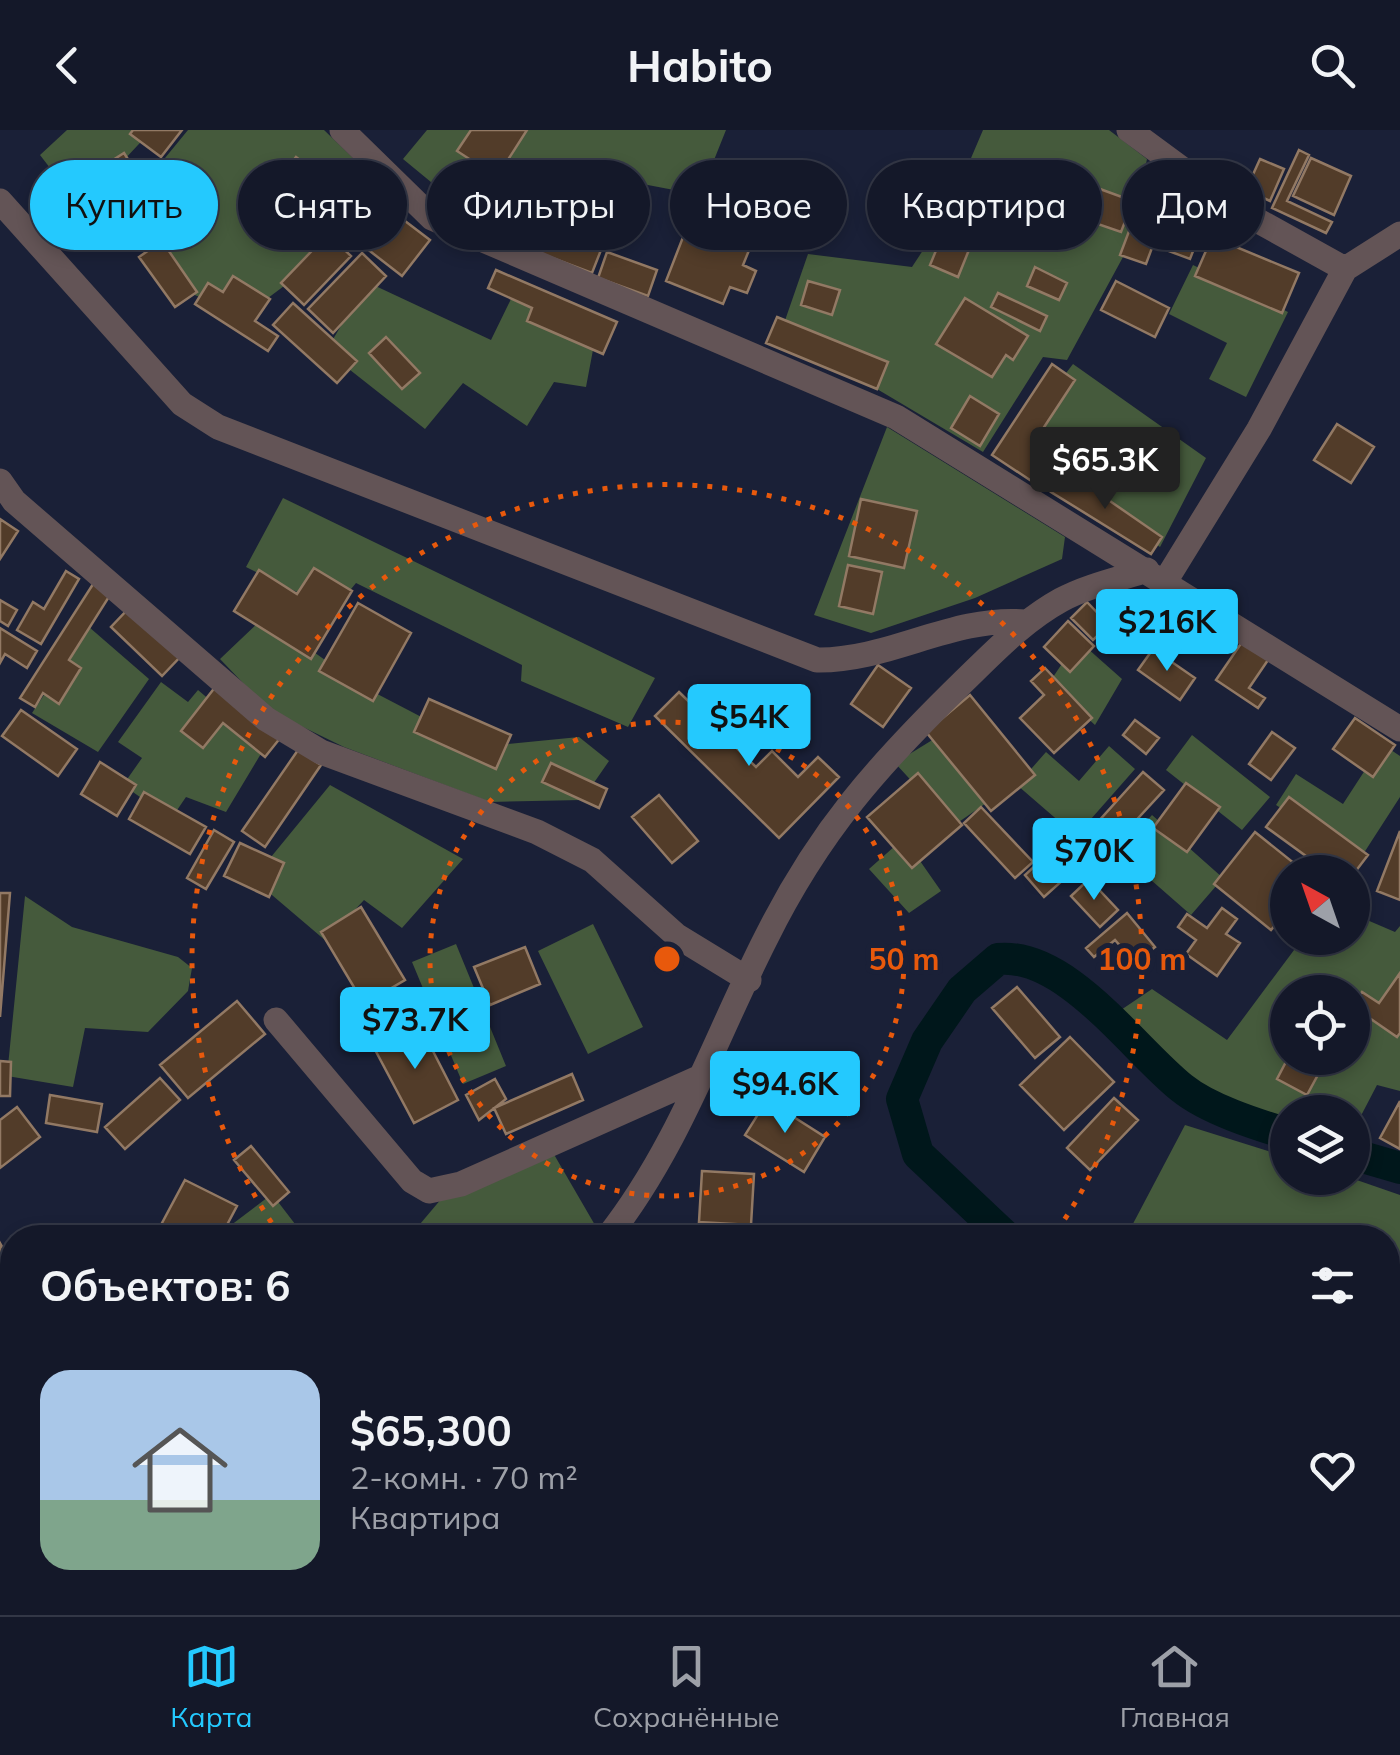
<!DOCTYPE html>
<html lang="ru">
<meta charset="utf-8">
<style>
body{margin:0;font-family:Mulish,sans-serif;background:#212535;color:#f1f3f6;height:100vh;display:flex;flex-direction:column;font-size:38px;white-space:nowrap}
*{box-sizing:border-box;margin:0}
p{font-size:32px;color:#9da0a8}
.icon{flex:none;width:55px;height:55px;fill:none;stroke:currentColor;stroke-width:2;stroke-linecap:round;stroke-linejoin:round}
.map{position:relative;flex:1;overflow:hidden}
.details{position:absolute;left:0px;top:1095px;width:1400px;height:390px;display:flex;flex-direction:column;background:#141829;border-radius:40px 40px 0 0;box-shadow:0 5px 15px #0003,0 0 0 2px #333746}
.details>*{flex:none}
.top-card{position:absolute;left:30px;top:30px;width:1340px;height:90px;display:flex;gap:20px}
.needle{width:65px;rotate:320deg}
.tools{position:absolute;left:1270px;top:725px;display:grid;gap:20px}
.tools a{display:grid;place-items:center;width:100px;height:100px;border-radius:50%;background:#141829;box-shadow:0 5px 15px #0003,0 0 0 2px #333746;font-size:50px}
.price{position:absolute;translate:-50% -85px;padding:0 22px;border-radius:10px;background:#24c9fe;color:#111;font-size:32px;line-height:65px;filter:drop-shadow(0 2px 5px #0008)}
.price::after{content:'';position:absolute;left:50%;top:60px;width:30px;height:22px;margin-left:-15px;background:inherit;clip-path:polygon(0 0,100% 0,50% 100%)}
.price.on{background:#222;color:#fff}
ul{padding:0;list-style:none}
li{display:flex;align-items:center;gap:30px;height:250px;padding:0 40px}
li span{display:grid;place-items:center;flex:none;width:280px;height:200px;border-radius:30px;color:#555}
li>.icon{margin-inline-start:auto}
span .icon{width:120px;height:120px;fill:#fffc;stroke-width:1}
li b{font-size:42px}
h2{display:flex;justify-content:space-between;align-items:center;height:120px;padding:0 40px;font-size:42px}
.pill{padding:0 35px;border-radius:45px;background:#141829;box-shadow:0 5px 15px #0003,0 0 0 2px #333746;font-size:35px;line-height:90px}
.pill.on{background:#24c9fe;color:#111}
header{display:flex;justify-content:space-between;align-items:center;height:130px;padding:0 40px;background:#141829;font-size:45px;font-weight:700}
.tabs{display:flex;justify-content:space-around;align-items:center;height:140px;border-top:2px solid #333746;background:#141829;font-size:28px;color:#9da0a8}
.tabs a{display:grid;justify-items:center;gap:5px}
.tabs .on{color:#24c9fe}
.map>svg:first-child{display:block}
</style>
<header><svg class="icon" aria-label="back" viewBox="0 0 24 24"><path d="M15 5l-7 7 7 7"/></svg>Habito<svg class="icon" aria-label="search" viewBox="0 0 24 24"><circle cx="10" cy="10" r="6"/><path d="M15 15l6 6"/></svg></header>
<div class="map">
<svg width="1400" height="1485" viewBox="0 0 1400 1485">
<rect width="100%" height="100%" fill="#1a2037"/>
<path fill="#455a3c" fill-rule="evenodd" d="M67,0H152L80,77L40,25Z
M188,0H324L353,28L290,63L322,85L320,129L244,186L183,160L133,67Z
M427,0H726L700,65L601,46L574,105L437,57L403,29Z
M983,0H1109L1147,29L1129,116L1067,230L1043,227L983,322L781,202L808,124L912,137L948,82Z
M1193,135L1288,182L1246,267L1209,249L1227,213L1169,184Z
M367,152L491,210L511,169L596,204L586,257L554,252L527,296L463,253L425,299L326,221Z
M1073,234L1206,328L1160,417L1010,316Z
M887,297L1065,407L1062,429L975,468L871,503L814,485Z
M283,368L655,548L628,597L521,551L522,535L356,453L334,480L246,437Z
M264,487L362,556L479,617L579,607L609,631L582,670L490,672L344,617L270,581L220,529Z
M89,497L149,549L98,622L32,583Z
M1078,510L1122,549L1095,595L1049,553Z
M161,552L188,572L198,560L265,617L226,682L186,667L171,689L123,655L142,628L118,612Z
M942,604L992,669L953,696L895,633Z
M1192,605L1270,667L1242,700L1166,640Z
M1382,614L1400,626V667L1360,729L1276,675L1296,644L1343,674Z
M1109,616L1135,639L1076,706L1017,655L1046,622L1079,651Z
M330,655L463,729L402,798L364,770L326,811L253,749Z
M1152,685L1223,748L1191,785L1119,722Z
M904,708L941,761L909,783L869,739Z
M25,766L72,797L178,827L192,838L188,861L148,902L85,898L73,957L7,946Z
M1353,784L1395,802L1400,796V961L1377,955L1353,1001L1352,982H1288L1287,994L1191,953L1115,884L1152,859L1227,910L1303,808H1352ZM1288,862H1352V928H1288Z
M593,794L643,897L588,924L538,821Z
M456,814L506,936L463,954L412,832Z
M1185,995L1287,1027L1288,1048H1351L1400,1065V1153L1388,1180V1108L1126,1107Z
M552,1021L599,1102L593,1108H419L415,1100L442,1068Z
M272,1064L305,1107L214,1108Z
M12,1253V1375L0,1354V1261Z
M23,1473V1472L564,1473L524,1485H26Z
M984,1473H1103L1113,1485H1006Z"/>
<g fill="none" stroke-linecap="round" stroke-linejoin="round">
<path stroke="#00171b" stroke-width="32" d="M1352,1024L1400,1038
M1007,1108L918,1024L902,969L927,911L962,860L998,829C1066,822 1133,919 1182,958C1208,979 1255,994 1288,1004
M1388,1385L1400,1392"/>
</g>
<path fill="#523c29" stroke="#927964" stroke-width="2.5" d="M133,0H182L161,27L130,4Z
M471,0H527L497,47L457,21Z
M1299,20L1309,25L1287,71L1332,92L1326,103L1272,78Z
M124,23L165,88L152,96L159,107L138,120L91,44Z
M296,27L324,48L283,101L255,80Z
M1311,28L1351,46L1334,85L1293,66Z
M1260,29L1284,39L1270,71L1246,60Z
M993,31L1012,37L995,88L977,82Z
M1013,34L1055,47L1038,102L996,89Z
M199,52L216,71L192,92L176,73Z
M1100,59L1133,71L1121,102L1089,91Z
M384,75L430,110L402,146L357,111Z
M1137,80L1200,103L1190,129L1153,115L1146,134L1120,125Z
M692,84L754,108L743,135L756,141L747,163L730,157L723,174L666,151Z
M947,94L975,105L958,147L930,135Z
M534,95L601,120L592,143L526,118Z
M328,104L351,126L304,175L281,153Z
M1212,107L1299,143L1282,183L1195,146Z
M162,111L197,162L175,177L139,127Z
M607,122L657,140L648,166L598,148Z
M362,123L386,146L333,203L308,179Z
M1035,137L1067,153L1059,170L1027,156Z
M496,140L617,192L603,224L527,191L532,178L488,158Z
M233,146L270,169L255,191L278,206L268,221L195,174L208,153L223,162Z
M808,151L840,160L832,185L801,175Z
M1116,151L1169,178L1155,207L1101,180Z
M998,163L1047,186L1040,201L991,177Z
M965,168L1028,206L1013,230L1006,225L992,247L936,214Z
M293,173L357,231L337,253L273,195Z
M777,187L888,232L877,259L766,213Z
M386,207L420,243L402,259L369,223Z
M1052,234L1075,250L1033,314L1063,334L1045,360L992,325Z
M970,266L999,284L980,316L951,298Z
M1337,294L1374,317L1351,353L1314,330Z
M1065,340L1162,407L1151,424L1051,362Z
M861,369L917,381L904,438L849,426Z
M0,389L18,401L0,429Z
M848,435L882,442L873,484L839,476Z
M314,438L352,461L311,529L234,481L259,440L297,464Z
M66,441L79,449L41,514L17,500L33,472L44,479Z
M95,451L112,462L69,530L81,538L59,574L43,563L35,577L20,568Z
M1163,465L1179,475L1155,514L1139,504Z
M0,470L17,480L8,496L0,491Z
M1087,472L1109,495L1093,510L1071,488Z
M358,473L411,503L373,571L319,541Z
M130,477L181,526L162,546L111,497Z
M1068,491L1094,516L1070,542L1044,517Z
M0,498L37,521L27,538L5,524L0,533Z
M1242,512L1268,530L1249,558L1265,568L1258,578L1216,550Z
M1153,519L1195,548L1180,570L1138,540Z
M878,535L911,558L883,597L851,574Z
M1045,538L1092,588L1054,623L1020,588L1044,565L1031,551Z
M216,556L281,607L265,627L223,593L203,618L181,601Z
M679,562L756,637L772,621L798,647L818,627L839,647L779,708L655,586Z
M970,565L1035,645L991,681L926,602Z
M429,569L511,605L496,639L414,602Z
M21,580L77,619L58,646L2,606Z
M1355,588L1395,615L1373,647L1333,619Z
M1135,590L1159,608L1146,624L1123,605Z
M1272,602L1295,618L1271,650L1249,634Z
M298,620L321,635L265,717L242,701Z
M100,632L136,655L117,686L81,664Z
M551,633L607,659L599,678L542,652Z
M1143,642L1164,660L1117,711L1097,693Z
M918,643L962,695L912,738L867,687Z
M1186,653L1220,677L1187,722L1153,698Z
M144,662L206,697L190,724L129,689Z
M659,665L698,711L672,733L632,687Z
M1289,667L1368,725L1352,746L1328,742L1266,697Z
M981,677L1033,732L1015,748L964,693Z
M214,700L234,712L206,759L187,748Z
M1400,701V770L1377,761Z
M1255,702L1305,742H1288V780L1271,800L1214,754Z
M1063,710L1083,732L1044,767L1025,745Z
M240,713L284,733L269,767L224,746Z
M1089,749L1118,780L1100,797L1071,766Z
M0,763H10L0,887Z
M361,777L405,850L364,874L321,802Z
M1222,778L1237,789L1226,804L1240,813L1217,846L1186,824L1196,810L1178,797L1187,784L1207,798Z
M1127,783L1155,817L1135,833L1115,810L1094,827L1086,818Z
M525,817L540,854L490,875L474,837Z
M1400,843V903L1397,907L1352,876L1362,862L1379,873Z
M1017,857L1060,907L1035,928L992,878Z
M237,871L265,904L188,968L160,935Z
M417,890L458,970L414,993L372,914Z
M1070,907L1114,952L1064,1000L1020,955Z
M1288,928H1327L1307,965L1277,949Z
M0,931L11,932L10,966H0Z
M572,944L583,970L506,1004L494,978Z
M160,948L180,970L125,1019L105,997Z
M495,949L506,969L479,990L466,965Z
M50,965L102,974L97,1002L46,993Z
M1114,968L1138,990L1090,1040L1067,1018Z
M767,970L825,1007L804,1042L745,1005Z
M1400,971V1019L1380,1008Z
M17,977L40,1007L0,1038V990Z
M251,1016L289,1062L273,1076L234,1030Z
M702,1041L754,1044L751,1095L699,1092Z
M185,1050L237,1076L220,1108H154Z
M0,1113L12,1134V1164L0,1172Z
M12,1211V1259L0,1267V1219Z
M0,1337L12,1359V1377L0,1384Z
M7,1396L12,1438L0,1441V1397Z
M853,1472H1017L1018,1473L1012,1485H878Z"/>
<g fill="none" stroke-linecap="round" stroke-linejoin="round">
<path stroke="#635456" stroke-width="25" d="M342,0L432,88L896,287L1400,599
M1129,0L1235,78L1345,139
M0,71L182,274L218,297L817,530C889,531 952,486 1025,492
M0,351L14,371L266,589L321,622L537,702L592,730L677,806L749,850
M1166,450L1259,299L1345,139L1400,104
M276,890L412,1051L429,1061L461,1054L703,946
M607,1108C679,1017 714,910 766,808C819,701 878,635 963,552C994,522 1023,491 1061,470C1087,456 1119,449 1147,440
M0,1455L12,1452
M1182,1472L1195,1485"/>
</g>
<g fill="none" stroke="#e8590c" stroke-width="5" stroke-dasharray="5 10">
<circle cx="667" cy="829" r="237"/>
<path d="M280 1105A475 475 0 1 1 1054 1105"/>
</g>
<circle cx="667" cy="829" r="15" fill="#e8590c" stroke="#1a2037" stroke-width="5"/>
<g font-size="30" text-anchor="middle" font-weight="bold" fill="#e8590c" stroke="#1a2037" stroke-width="10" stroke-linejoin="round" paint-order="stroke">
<text x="904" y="840">50 m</text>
<text x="1142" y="840">100 m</text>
</g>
</svg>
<div class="tools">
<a><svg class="needle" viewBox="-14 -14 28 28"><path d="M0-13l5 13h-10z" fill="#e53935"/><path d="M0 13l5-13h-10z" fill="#9da0a8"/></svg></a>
<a><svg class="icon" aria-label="locate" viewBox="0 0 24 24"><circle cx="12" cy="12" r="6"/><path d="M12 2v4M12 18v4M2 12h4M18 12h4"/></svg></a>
<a><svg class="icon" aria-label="layers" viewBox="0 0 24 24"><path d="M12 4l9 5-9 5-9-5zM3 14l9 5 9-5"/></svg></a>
</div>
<b class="price on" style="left:1105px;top:382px">$65.3K</b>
<b class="price" style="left:1167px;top:544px">$216K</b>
<b class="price" style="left:749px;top:639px">$54K</b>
<b class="price" style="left:1094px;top:773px">$70K</b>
<b class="price" style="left:415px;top:942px">$73.7K</b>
<b class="price" style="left:785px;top:1006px">$94.6K</b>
<div class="top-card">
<a class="pill on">Купить</a>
<a class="pill">Снять</a>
<a class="pill">Фильтры</a>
<a class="pill">Новое</a>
<a class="pill">Квартира</a>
<a class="pill">Дом</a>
</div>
<section class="details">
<h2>Объектов: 6<svg class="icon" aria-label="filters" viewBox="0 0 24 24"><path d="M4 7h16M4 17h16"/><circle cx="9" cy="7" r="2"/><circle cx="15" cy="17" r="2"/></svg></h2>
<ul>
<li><span style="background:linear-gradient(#a9c7e8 65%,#7fa58c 0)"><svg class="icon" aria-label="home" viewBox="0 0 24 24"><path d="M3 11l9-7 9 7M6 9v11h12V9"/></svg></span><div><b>$65,300</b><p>2-комн. · 70 m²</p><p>Квартира</p></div><svg class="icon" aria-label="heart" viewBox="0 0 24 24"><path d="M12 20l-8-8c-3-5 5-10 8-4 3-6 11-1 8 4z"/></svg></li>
</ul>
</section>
</div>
<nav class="tabs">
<a class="on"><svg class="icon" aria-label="map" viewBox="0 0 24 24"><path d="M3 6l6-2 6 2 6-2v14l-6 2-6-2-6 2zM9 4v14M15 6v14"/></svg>Карта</a>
<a><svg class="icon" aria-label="saved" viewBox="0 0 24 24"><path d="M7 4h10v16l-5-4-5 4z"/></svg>Сохранённые</a>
<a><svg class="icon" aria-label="home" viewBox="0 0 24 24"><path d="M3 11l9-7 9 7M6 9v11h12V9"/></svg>Главная</a>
</nav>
